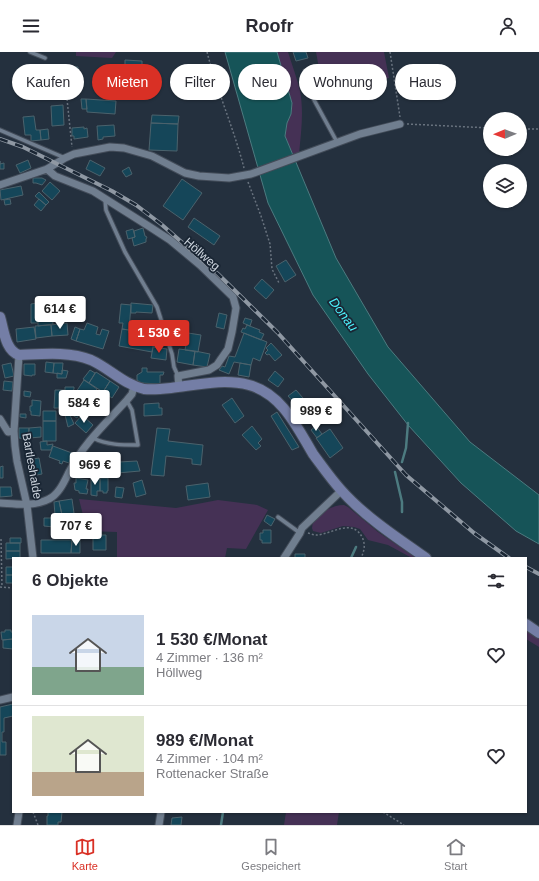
<!DOCTYPE html>
<html lang="de">
<meta charset="utf-8">
<style>
body{margin:0;font-family:Helvetica,sans-serif;background:#f7f7f7;color:#2b2b33;height:100vh;display:flex;flex-direction:column;font-size:15px;white-space:nowrap}
*{box-sizing:border-box;margin:0}
p{font-size:13px;color:#7c7c81}
.icon{flex:none;width:22px;height:22px;fill:none;stroke:currentColor;stroke-width:2;stroke-linecap:round;stroke-linejoin:round}
.map{position:relative;flex:1;overflow:hidden}
.panel{position:absolute;left:12px;top:505px;width:515px;height:256px;display:flex;flex-direction:column;background:#fff;border-radius:0px;box-shadow:0 1px 3px #0004}
.panel>*{flex:none}
.top-card{position:absolute;left:12px;top:12px;width:515px;height:36px;display:flex;gap:8px}
.needle{width:26px;rotate:269deg}
.buttons{position:absolute;left:483px;top:60px;display:grid;gap:8px}
.buttons a{display:grid;place-items:center;width:44px;height:44px;border-radius:50%;background:#fff;box-shadow:0 1px 3px #0004;font-size:20px}
.price{position:absolute;translate:-50% -34px;padding:0 9px;border-radius:4px;background:#fff;color:#222;font-size:13px;line-height:26px;filter:drop-shadow(0 1px 2px #0008)}
.price::after{content:'';position:absolute;left:50%;top:24px;width:12px;height:9px;margin-left:-6px;background:inherit;clip-path:polygon(0 0,100% 0,50% 100%)}
.price.active{background:#d93025;color:#fff}
ul{padding:0;list-style:none}
li{display:flex;align-items:center;gap:12px;height:100px;padding:0 20px}
li+li{border-top:1px solid #e1e1e2}
li span{display:grid;place-items:center;flex:none;width:112px;height:80px;border-radius:0px;color:#555}
li>.icon{margin-inline-start:auto}
span .icon{width:48px;height:48px;fill:#fffc;stroke-width:1}
li b{font-size:17px}
h2{display:flex;justify-content:space-between;align-items:center;height:48px;padding:0 20px;font-size:17px}
.chip{padding:0 14px;border-radius:18px;background:#fff;box-shadow:0 1px 3px #0004;font-size:14px;line-height:36px}
.chip.active{background:#d93025;color:#fff}
header{display:flex;justify-content:space-between;align-items:center;height:52px;padding:0 20px;background:#fff;font-size:18px;font-weight:800}
.menu{display:flex;justify-content:space-around;align-items:center;height:56px;border-top:1px solid #e1e1e2;background:#fff;font-size:11px;color:#7c7c81}
.menu a{display:grid;justify-items:center;gap:2px}
.menu .active{color:#d93025}
.map>svg:first-child{display:block}
</style>
<header><svg class="icon" aria-label="menu" viewBox="0 0 24 24"><path d="M4 6h16M4 12h16M4 18h16"/></svg>Roofr<svg class="icon" aria-label="person" viewBox="0 0 24 24"><circle cx="12" cy="8" r="4"/><path d="M4 21q1-7 8-7t8 7"/></svg></header>
<div class="map">
<svg width="539" height="773" viewBox="0 0 539 773">
<rect width="100%" height="100%" fill="#24303e"/>
<path fill="#453155" d="M76,0H116L112,6L76,4Z
M277,0H288C292,13 297,26 300,39C304,60 301,81 299,102L294,105L285,84L287,71L291,62L292,51Z
M316,0H384L389,26L323,38Z
M79,447L176,456L218,448L257,453L268,458L246,497L227,496L225,506H117V480L87,479Z
M344,453L348,455L378,480L416,506H412L388,493L368,488L360,477L354,475L343,474L321,481L313,479L312,476C313,463 331,453 344,453Z
M526,577L539,586V595L526,587Z
M286,760H339L337,773H284Z"/>
<path fill="#165458" stroke="#4d7b80" d="M225,0H277L292,51L291,62L287,71L285,84L336,206L388,295L470,390L539,443V492L516,479L461,431L408,373L368,322L313,243L268,151Z"/>
<g fill="none" stroke-linecap="round" stroke-linejoin="round">
<path stroke="#4d7b80" stroke-width="2.5" d="M402,410L406,396L408,371
M395,420L402,450V460
M351,506L356,495
M221,773L223,760"/>
</g>
<path fill="#154659" stroke="#4b626c" d="M293,0H306L308,6L296,9Z
M125,8L142,9V18H125Z
M67,15H78V22H76V31H68V33L58,32V17H67Z
M123,20L140,21V30L123,29Z
M62,35H70V43H62Z
M81,47H86L87,57H82Z
M86,47L116,49L115,62L87,60Z
M63,53L64,73L52,74L51,54Z
M152,63L179,64L178,72L151,71Z
M34,64L36,78H40L41,88L31,89V83H25L23,65Z
M151,71L178,72L177,99L149,98Z
M114,73L115,84L103,85V87L98,88L97,74Z
M84,75V77L87,76L88,85L74,87V84H72V76Z
M48,77L49,87L41,88L40,78Z
M28,108L31,116L20,121L16,113Z
M90,108L105,116L100,124L86,117Z
M0,109V112L4,111V117H0Z
M129,115L132,122L126,125L122,119Z
M33,126H42L46,128L42,133L36,131H33Z
M182,127L202,141L183,168L163,154Z
M50,130L60,139L52,148L42,139Z
M21,134L23,143L1,148L0,138Z
M39,140L49,150L46,153L35,144Z
M10,147L11,152L5,153L4,148Z
M39,147L46,153L41,159L34,153Z
M194,166L220,184L214,193L188,175Z
M143,176L145,184L147,185L146,187V190L134,194L132,186L135,185L134,179Z
M133,177L135,185L128,187L126,179Z
M286,208L296,223L285,230L276,214Z
M262,227L274,238L266,247L254,236Z
M37,251L38,271H31V252Z
M131,251L153,253L152,261L136,260V261H131Z
M121,252L131,253L129,278L122,277L123,271H119Z
M52,261L53,272L38,274V263Z
M219,261L227,263L224,277L216,275Z
M245,266L252,268L250,274L243,271Z
M67,271L68,283L52,284L51,273Z
M87,271L98,275L96,282L100,283L102,277L109,279L103,297L76,289L80,277L84,278Z
M51,273L52,284L36,286L35,274Z
M247,273L260,278L259,280L264,282L261,288L241,280L243,276L245,277Z
M34,275L36,287L17,290L16,277Z
M75,275L80,277L76,289L71,287Z
M122,277L129,278V281L155,285L152,300L119,294Z
M188,281L201,283L198,300L185,298Z
M244,281L267,290L260,309L253,306L251,313L234,310L229,322L219,318L222,314L225,315L229,304L235,305Z
M155,286L162,287L161,296L153,295Z
M271,291L282,303L275,309L269,302L267,303L265,301L268,298L266,296Z
M153,295L167,297L166,308L151,306Z
M179,297L195,299L193,313L177,310Z
M195,299L210,302L207,315L193,313Z
M46,310L54,311L53,321L45,320Z
M11,311L14,324L5,326L2,313Z
M54,311H63L62,322L53,321Z
M240,311L251,313L249,325L238,323Z
M24,312H35V323H32V324L24,323Z
M142,316H147V320H164L163,323H160V332L141,331L137,328V323L142,320Z
M62,318L68,319L66,326H57V321L62,322Z
M90,318L95,321L89,331L83,327Z
M275,319L284,327L278,335L268,328Z
M96,320L110,329L103,340L89,331Z
M84,328L97,337L94,341L97,343L87,358L84,355L77,366L64,358Z
M4,329L13,330L12,339L3,338Z
M110,329L119,335L112,346L103,340Z
M65,335H74V337L69,346H60L59,356H54L55,338H65Z
M296,338L303,346L296,353L288,344Z
M24,339L31,340L30,345L24,344Z
M232,346L244,364L235,371L222,353Z
M32,348L41,349L40,364L31,363V359H30V354H32Z
M159,351V356H162V363L144,364V352Z
M308,352L316,363L308,370L299,358Z
M43,359H56V369H43Z
M277,360L299,395L292,398L271,364Z
M69,361L74,372L68,375L65,363Z
M20,362H26V366L20,365Z
M82,363L93,373L86,381L75,371Z
M43,369H56V389H43Z
M252,374L262,387L258,391L261,394L256,398L242,383Z
M316,374L322,382L317,386L311,378Z
M41,375V385L29,386V376Z
M19,376H29L28,387L19,386Z
M157,376L170,377L168,389L203,393L201,413L192,412V407L166,404L164,424L151,423Z
M330,377L343,396L330,406L316,386Z
M47,389V393L53,392L51,398H41L40,390Z
M53,394L72,401L69,411L63,409L62,412L59,411L60,409L49,405Z
M118,402L119,412L105,413L104,403Z
M39,406L42,422L31,424L28,408Z
M137,409L140,419L106,422L105,413L119,412V410Z
M3,414V426H0V415Z
M76,426L88,428L86,437H88L87,442L79,441V439L75,438L74,431H76Z
M91,426H100V439H97V444L91,443Z
M100,426H108V439H107V441H103V439H100Z
M142,428L146,442L136,445L133,431Z
M208,431L210,445L188,448L186,434Z
M0,435H11L12,444L0,445Z
M116,435L124,436L122,446L115,445Z
M72,447L74,461H73V464L62,466V464L60,465V463H62L59,449Z
M59,449L62,463H55L54,450Z
M267,463L275,467L271,474L264,469Z
M44,466H54V475L44,474Z
M263,478H271V491H262V488H260V481H263Z
M93,483H106V498H93Z
M10,486H21V491H10Z
M41,488H72L71,501H41Z
M72,488H80V501H71Z
M6,491H20V499H6Z
M6,499H20V506L6,507Z
M295,502H305V506H295Z
M6,515H13V523H6Z
M6,523H13V531H6Z
M5,578H11V580H13V587L2,588L1,580H5Z
M13,587V597L3,596V588Z
M13,652V664L4,666V680H2V690H6V703H0V655Z
M48,760H62L61,770H58V773H47V764H48Z
M182,765L181,773H171L172,766Z"/>
<g fill="none" stroke-linecap="round" stroke-linejoin="round">
<defs>
<path id="lane" d="M30,0L45,6
M305,19L313,46L337,90
M0,78L65,106
M105,147L106,158L125,200L157,255L172,302L174,315L178,324
M93,386C107,393 122,393 138,393L132,358L127,349
M278,465L300,481"/>
<path id="street" d="M47,117L55,124L93,139L150,175L170,188L200,213L233,245L236,256L232,280L228,297L221,307L217,313L209,318L178,324L179,335
M0,133L47,117L65,106L74,102L110,95L124,96L152,104L185,121L199,124L229,126L251,122L360,82L400,72
M19,303L14,379L15,394L17,409L27,453L33,506
M0,367L8,380L14,379
M0,451C16,452 34,455 49,447C59,442 64,430 69,420C83,392 106,371 127,348L132,342L134,334
M284,506L300,481L302,476L341,439
M0,648L13,645
M17,773L19,760
M159,773L161,760"/>
<path id="secondary" d="M0,265C4,278 5,298 19,303C42,302 69,299 91,308C109,316 123,332 144,337C153,338 162,337 171,336C196,333 224,326 249,333C282,342 297,375 313,402C322,414 331,427 341,438C364,464 397,486 426,506
M526,572L539,581"/>
</defs>
<use href="#lane" stroke="#434c59" stroke-width="5.5"/>
<use href="#street" stroke="#434c59" stroke-width="9"/>
<use href="#secondary" stroke="#434c59" stroke-width="12"/>
<path stroke="#69737f" stroke-width="1.5" stroke-dasharray="2 2" stroke-linecap="butt" d="M207,0C217,39 234,77 244,116
M390,0L400,65
M67,47L72,95
M407,72L490,76
M520,77H539
M248,130L261,164L270,192L272,217L279,231
M308,481C311,482 314,483 317,483C332,482 352,466 362,485C366,493 364,499 361,506
M1,487L2,535
M0,535L13,536
M33,760L38,773
M383,760L404,773"/>
<use href="#lane" stroke="#707e8f" stroke-width="3.5"/>
<use href="#street" stroke="#707e8f" stroke-width="7"/>
<use href="#secondary" stroke="#747ea6" stroke-width="10"/>
<defs>
<path id="rail" d="M0,87L23,95L112,139L136,153L161,172L218,222L277,280L406,423L474,481L509,506
M526,515L539,522"/>
</defs>
<use href="#rail" stroke="#8f98a3" stroke-width="4"/>
<use href="#rail" stroke="#1a2634" stroke-width="2.5" stroke-dasharray="8" stroke-linecap="butt"/>
</g>
<g text-anchor="middle" stroke-width="3.5" stroke-linejoin="round" paint-order="stroke">
<g font-size="12" fill="#cdd5de" stroke="#1a2634">
<text transform="translate(202 202) rotate(41)" y="4">Höllweg</text>
<text transform="translate(32 414) rotate(80)" y="4">Bartleshalde</text>
</g>
<g font-size="13" font-style="italic" fill="#4beff9" stroke="#1a2634">
<text transform="translate(344 262) rotate(53)" y="5">Donau</text>
</g>
</g>
</svg>
<div class="buttons">
<a><svg class="needle" viewBox="-14 -14 28 28"><path d="M0-13l5 13h-10z" fill="#e53935"/><path d="M0 13l5-13h-10z" fill="#7c7c81"/></svg></a>
<a><svg class="icon" aria-label="layers" viewBox="0 0 24 24"><path d="M12 4l9 5-9 5-9-5zM3 14l9 5 9-5"/></svg></a>
</div>
<b class="price" style="left:60px;top:278px">614 €</b>
<b class="price active" style="left:159px;top:302px">1 530 €</b>
<b class="price" style="left:84px;top:372px">584 €</b>
<b class="price" style="left:316px;top:380px">989 €</b>
<b class="price" style="left:95px;top:434px">969 €</b>
<b class="price" style="left:76px;top:495px">707 €</b>
<div class="top-card">
<a class="chip">Kaufen</a>
<a class="chip active">Mieten</a>
<a class="chip">Filter</a>
<a class="chip">Neu</a>
<a class="chip">Wohnung</a>
<a class="chip">Haus</a>
</div>
<section class="panel">
<h2>6 Objekte<svg class="icon" aria-label="filters" viewBox="0 0 24 24"><path d="M4 7h16M4 17h16"/><circle cx="9" cy="7" r="2"/><circle cx="15" cy="17" r="2"/></svg></h2>
<ul>
<li><span style="background:linear-gradient(#c9d6e8 65%,#7fa58c 0)"><svg class="icon" aria-label="home" viewBox="0 0 24 24"><path d="M3 11l9-7 9 7M6 9v11h12V9"/></svg></span><div><b>1 530 €/Monat</b><p>4 Zimmer · 136 m²</p><p>Höllweg</p></div><svg class="icon" aria-label="heart" viewBox="0 0 24 24"><path d="M12 20l-8-8c-3-5 5-10 8-4 3-6 11-1 8 4z"/></svg></li>
<li><span style="background:linear-gradient(#dfe7d0 70%,#b9a48a 0)"><svg class="icon" aria-label="home" viewBox="0 0 24 24"><path d="M3 11l9-7 9 7M6 9v11h12V9"/></svg></span><div><b>989 €/Monat</b><p>4 Zimmer · 104 m²</p><p>Rottenacker Straße</p></div><svg class="icon" aria-label="heart" viewBox="0 0 24 24"><path d="M12 20l-8-8c-3-5 5-10 8-4 3-6 11-1 8 4z"/></svg></li>
</ul>
</section>
</div>
<nav class="menu">
<a class="active"><svg class="icon" aria-label="map" viewBox="0 0 24 24"><path d="M3 6l6-2 6 2 6-2v14l-6 2-6-2-6 2zM9 4v14M15 6v14"/></svg>Karte</a>
<a><svg class="icon" aria-label="saved" viewBox="0 0 24 24"><path d="M7 4h10v16l-5-4-5 4z"/></svg>Gespeichert</a>
<a><svg class="icon" aria-label="home" viewBox="0 0 24 24"><path d="M3 11l9-7 9 7M6 9v11h12V9"/></svg>Start</a>
</nav>
